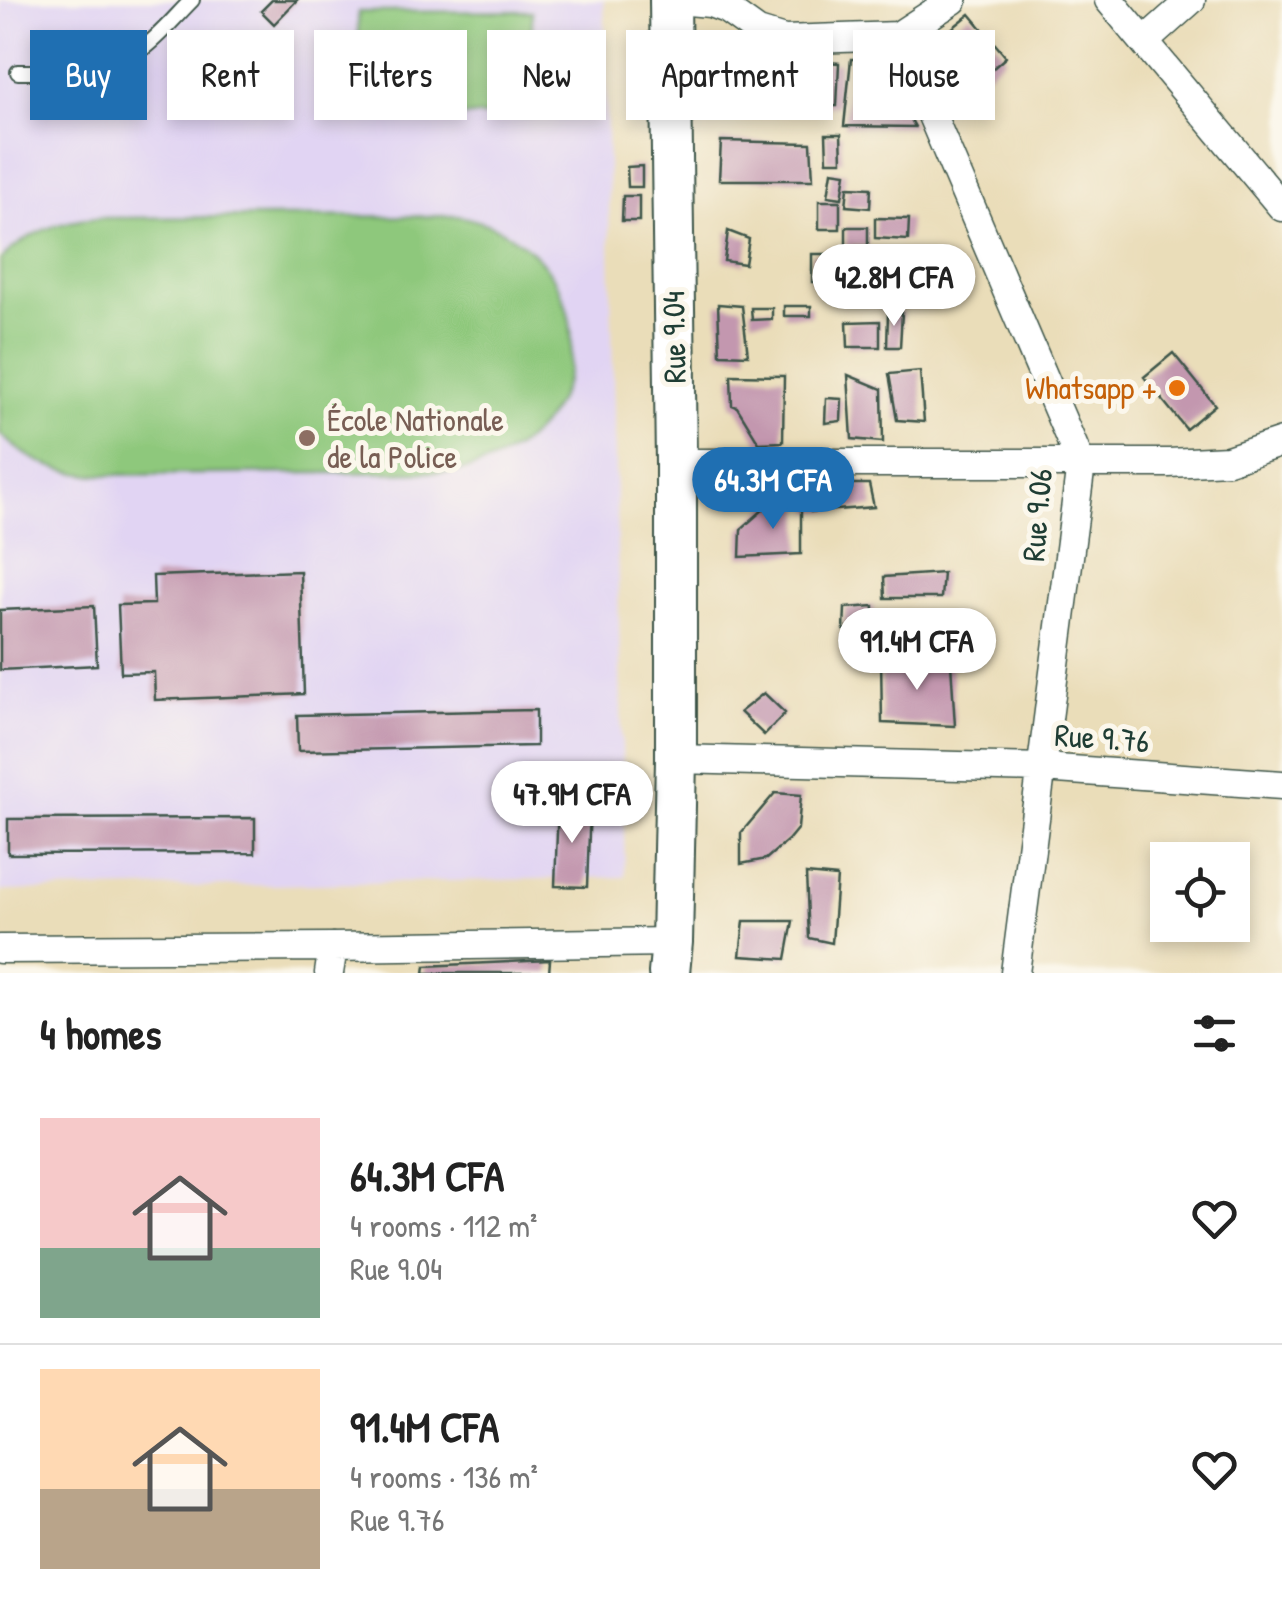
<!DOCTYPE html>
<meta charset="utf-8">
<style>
body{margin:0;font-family:"Patrick Hand",sans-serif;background:#f6f6f6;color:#222;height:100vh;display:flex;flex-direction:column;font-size:38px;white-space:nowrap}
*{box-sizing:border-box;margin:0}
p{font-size:32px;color:#767676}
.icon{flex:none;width:55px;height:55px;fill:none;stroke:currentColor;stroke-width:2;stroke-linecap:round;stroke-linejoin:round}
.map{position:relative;height:973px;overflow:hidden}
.side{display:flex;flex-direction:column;background:#fff;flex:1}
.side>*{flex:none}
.top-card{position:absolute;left:30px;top:30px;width:1222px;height:90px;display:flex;gap:20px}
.fabs{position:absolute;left:1150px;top:842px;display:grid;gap:20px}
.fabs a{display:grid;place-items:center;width:100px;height:100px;border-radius:0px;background:#fff;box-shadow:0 5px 15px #0003;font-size:50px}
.price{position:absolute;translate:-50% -85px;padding:0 22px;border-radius:35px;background:#fff;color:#222;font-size:32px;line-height:65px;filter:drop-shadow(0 2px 5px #0008)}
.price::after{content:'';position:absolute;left:50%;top:60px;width:30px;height:22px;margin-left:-15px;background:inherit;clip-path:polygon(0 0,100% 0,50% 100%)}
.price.selected{background:#1f6fb2;color:#fff}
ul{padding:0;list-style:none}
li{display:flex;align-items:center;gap:30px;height:250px;padding:0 40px}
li+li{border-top:2px solid #e0e0e0}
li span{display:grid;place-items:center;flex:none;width:280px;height:200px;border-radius:0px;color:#555}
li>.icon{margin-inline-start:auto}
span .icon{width:120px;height:120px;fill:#fffc;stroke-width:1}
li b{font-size:42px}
h2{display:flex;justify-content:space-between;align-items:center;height:120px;padding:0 40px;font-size:42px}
.tag{padding:0 35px;border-radius:0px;background:#fff;box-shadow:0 5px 15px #0003;font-size:35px;line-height:90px}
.tag.selected{background:#1f6fb2;color:#fff}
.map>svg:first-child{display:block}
</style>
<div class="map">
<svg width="1282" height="973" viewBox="0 0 1282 973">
<rect width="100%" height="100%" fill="#fbf7ec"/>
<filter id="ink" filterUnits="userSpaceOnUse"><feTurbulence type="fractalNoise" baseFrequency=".01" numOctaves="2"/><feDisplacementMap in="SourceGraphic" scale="20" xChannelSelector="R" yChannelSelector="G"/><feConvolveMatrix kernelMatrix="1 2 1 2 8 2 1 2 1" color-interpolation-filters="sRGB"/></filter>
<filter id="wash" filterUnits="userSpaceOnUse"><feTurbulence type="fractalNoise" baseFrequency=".0048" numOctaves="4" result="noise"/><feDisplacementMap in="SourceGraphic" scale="40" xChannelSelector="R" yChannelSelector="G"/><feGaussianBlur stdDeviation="2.25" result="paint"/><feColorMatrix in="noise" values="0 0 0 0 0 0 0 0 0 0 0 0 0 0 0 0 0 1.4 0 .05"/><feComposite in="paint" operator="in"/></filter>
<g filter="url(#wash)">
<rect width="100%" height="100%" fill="#eaddb9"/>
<path fill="#e1d4f3" d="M0,0H604L625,877L0,891Z"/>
<path fill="#8ec87c" stroke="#568258" stroke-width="2.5" d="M532,11V116H359L358,12Z
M458,216C614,246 607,450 451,472L90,475C54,471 26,459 0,434V260C28,232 59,221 97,218Z"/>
<g id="blocks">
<path fill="#c397af" d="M272,0H297L274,24L261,11Z
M970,14L1006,57L976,83L940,38Z
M851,59H878L915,127L844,126Z
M802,60L839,63L837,106L807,107Z
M735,91H761L762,109L736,110Z
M826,134H841L842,161H827Z
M721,141L811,143L813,180H719Z
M642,166V187H628L627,167Z
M832,171L846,173L842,198L828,196Z
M848,187L871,188L870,208L846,206Z
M623,196H639V221H622Z
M819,201H840V229H819Z
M875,218L909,219L908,240L875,238Z
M846,227H868V246H846Z
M728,231L749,239L745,264L724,261Z
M812,254H838V282H812Z
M863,270L867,298L847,301L844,272Z
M718,304L742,306L748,355L720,354Z
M784,306H811V316H784Z
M751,308H772V319L752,320Z
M888,312H902L900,347H887Z
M880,321V347H848L847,322Z
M1173,353L1215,405L1186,429L1144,377Z
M920,371L924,422L897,420L889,374Z
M731,375L784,376L783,442L759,443L737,407L732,405Z
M848,375L882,389L883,442L852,439Z
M826,398L842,399L841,421L825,423Z
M810,484H869L874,507L811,512Z
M772,502L801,503V554L740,557L741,529Z
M300,571L304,694L155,700L154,672L121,673L118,605L154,604L153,576Z
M943,573L941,598H885L884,577Z
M94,606L97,665L0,670V610Z
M874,606L873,628L844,630L845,608Z
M881,658L951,663L955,726L882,723Z
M764,693L785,713L764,735L740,712Z
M536,710V746L298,751L297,715Z
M775,793L801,795L798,828L788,840L766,859L741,864V833Z
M558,804L590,805L587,887L555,886Z
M255,818V853L8,854V819Z
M806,874L837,877L832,943L809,938Z
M744,921H793L786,959L740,956Z
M550,960L549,973H424L425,966Z"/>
</g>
</g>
<g filter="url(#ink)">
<use href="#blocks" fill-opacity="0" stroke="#3d5548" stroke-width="2.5"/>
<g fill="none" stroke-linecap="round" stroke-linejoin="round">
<defs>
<path id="lane" d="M18,72C61,72 112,74 147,45C163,32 177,15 192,0"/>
<path id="street" d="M677,0L710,3L726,9L758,32L784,40L898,36L953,0
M1109,0L1282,207
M898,36L1081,464L1015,973
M1145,41L1191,0
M676,463H1169L1228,460L1282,442
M676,759L1043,768L1282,785
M0,949L333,947L672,942
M329,973L333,947"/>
<path id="secondary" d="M669,973L672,942L676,759V463L670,0"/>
</defs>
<use href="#lane" stroke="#3d5548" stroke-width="18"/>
<use href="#street" stroke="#3d5548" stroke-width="31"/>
<use href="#secondary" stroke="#3d5548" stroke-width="44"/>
<use href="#lane" stroke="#fff" stroke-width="14"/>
<use href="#street" stroke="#fff" stroke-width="28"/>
<use href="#secondary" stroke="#fff" stroke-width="40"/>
</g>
</g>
<circle fill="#e8710a" stroke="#fbf7ec" stroke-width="4" cx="1177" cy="388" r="10"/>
<circle fill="#8d6e63" stroke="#fbf7ec" stroke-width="4" cx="307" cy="438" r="10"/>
<g text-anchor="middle" stroke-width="10" stroke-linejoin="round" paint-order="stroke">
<g font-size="32" fill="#1f3d34" stroke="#fbf7ec">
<text transform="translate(674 337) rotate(-91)" y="11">Rue 9.04</text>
<text transform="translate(1037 515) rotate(-85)" y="11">Rue 9.06</text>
<text transform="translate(1102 738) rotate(4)" y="11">Rue 9.76</text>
</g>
<g font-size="32" fill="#c56008" stroke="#fbf7ec" text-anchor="end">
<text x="1157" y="399">Whatsapp +</text>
</g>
<g font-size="32" fill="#785e54" stroke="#fbf7ec" text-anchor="start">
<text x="327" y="431">École Nationale<tspan x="327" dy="37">de la Police</tspan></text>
</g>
</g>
</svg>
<div class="fabs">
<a><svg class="icon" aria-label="locate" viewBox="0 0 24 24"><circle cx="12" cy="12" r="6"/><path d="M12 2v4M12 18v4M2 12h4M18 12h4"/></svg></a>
</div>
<b class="price" style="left:894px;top:329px">42.8M CFA</b>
<b class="price selected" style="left:773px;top:532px">64.3M CFA</b>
<b class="price" style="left:917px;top:693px">91.4M CFA</b>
<b class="price" style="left:572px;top:846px">47.9M CFA</b>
<div class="top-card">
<a class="tag selected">Buy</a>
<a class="tag">Rent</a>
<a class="tag">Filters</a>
<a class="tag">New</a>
<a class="tag">Apartment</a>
<a class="tag">House</a>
</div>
</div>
<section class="side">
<h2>4 homes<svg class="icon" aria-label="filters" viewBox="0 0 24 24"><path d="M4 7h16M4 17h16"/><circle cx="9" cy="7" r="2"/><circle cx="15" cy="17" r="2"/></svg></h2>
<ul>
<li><span style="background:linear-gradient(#f6c9c9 65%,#7fa58c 0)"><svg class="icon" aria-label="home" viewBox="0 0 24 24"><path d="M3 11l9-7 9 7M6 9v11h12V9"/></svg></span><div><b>64.3M CFA</b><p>4 rooms · 112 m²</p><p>Rue 9.04</p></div><svg class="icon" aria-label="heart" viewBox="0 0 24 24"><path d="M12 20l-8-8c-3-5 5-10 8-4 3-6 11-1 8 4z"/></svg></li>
<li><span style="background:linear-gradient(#ffd9b3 60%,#b9a48a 0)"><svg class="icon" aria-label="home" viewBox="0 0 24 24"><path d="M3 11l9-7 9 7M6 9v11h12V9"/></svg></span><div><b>91.4M CFA</b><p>4 rooms · 136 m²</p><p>Rue 9.76</p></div><svg class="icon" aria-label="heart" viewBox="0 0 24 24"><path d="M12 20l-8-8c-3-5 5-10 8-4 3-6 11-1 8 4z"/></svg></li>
</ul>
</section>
